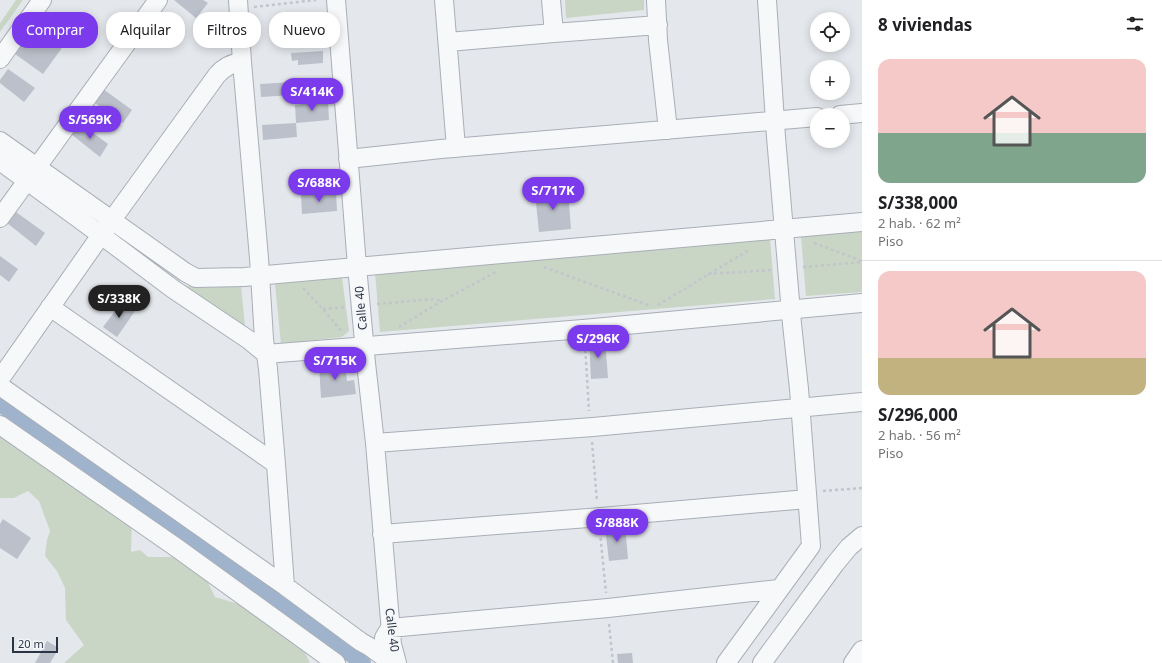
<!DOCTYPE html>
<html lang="es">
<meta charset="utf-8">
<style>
body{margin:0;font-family:"Noto Sans",sans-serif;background:#f2f2f2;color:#202124;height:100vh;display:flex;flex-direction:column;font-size:15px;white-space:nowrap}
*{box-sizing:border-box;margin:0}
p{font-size:13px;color:#757577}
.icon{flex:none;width:22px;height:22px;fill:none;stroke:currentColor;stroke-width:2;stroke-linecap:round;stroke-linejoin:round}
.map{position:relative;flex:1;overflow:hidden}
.drawer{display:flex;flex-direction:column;background:#fff;width:300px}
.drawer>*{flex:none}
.hud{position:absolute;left:12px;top:12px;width:380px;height:36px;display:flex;gap:8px}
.controls{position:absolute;left:810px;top:12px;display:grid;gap:8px}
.controls a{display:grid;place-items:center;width:40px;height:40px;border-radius:50%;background:#fff;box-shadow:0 2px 10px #0003;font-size:20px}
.scale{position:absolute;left:12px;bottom:10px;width:46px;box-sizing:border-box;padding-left:4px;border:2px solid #2b3445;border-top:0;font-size:11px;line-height:14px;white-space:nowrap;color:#2b3445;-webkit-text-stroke:3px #f4f6f9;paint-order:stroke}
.price{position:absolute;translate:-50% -34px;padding:0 9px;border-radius:14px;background:#7c3aed;color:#fff;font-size:13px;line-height:26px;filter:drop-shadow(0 1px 2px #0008)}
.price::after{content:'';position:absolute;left:50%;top:24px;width:12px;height:9px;margin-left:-6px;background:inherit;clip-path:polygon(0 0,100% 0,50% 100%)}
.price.on{background:#222;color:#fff}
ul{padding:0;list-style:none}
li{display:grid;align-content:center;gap:8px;height:212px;padding:0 16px}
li+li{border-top:1px solid #e0e0e0}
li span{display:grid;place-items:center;height:124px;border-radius:12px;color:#555}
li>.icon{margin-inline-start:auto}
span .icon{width:72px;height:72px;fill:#fffc;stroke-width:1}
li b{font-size:17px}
h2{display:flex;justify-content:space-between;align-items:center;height:48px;padding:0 16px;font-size:17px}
.chip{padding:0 14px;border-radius:16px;background:#fff;box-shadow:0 2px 10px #0003;font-size:14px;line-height:36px}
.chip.on{background:#7c3aed;color:#fff}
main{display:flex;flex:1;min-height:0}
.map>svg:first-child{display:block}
</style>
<main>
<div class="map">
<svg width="862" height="663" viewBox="0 0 862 663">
<rect width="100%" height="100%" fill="#e4e7ec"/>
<path fill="#c9d6c5" d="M16,0H23L0,32V23Z
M565,0H644V10L566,18Z
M862,231V292L806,296L801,237Z
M770,239L775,299L380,332L375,272Z
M342,278L349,331L342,337L281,344L275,284Z
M183,285L201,288L241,286L245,326H241Z
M0,417L12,423L25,421L123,493L114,495L132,516L131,552L140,550L148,557H172L202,570L215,597L245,606L256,608L279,599L310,663H64L84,645L66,620L65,588L57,571L45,556L47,540L50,531L39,501L28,491L14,498H0Z"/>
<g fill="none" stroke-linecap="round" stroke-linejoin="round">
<path stroke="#9fb4cc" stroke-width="16" d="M0,404L363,663"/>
</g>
<path fill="#bbc0ca" d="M174,0H203L208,3L196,18Z
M35,25L64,45L43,74L15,54Z
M323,51V63L298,65V60L292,61L291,53Z
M8,69L35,88L24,102L0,83V80Z
M293,82L294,95L261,97L260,84Z
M103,89L132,110L123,123L95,103Z
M328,101L329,120L296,123L295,105Z
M80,123L108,144L100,157L71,134Z
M296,123L297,137L263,140L262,125Z
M568,190L571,229L539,232L535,193Z
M336,192L337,211L302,214L301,195Z
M16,212L45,233L36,246L7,223Z
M0,256L18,269L9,282L0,275Z
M122,302L135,311L117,337L103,327Z
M605,339L608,378L591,379L589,340Z
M345,363L347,381L354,380L356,394L321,398L319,365Z
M3,519L31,538L17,559L0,548V524Z
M625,525L628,559L609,561L605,527Z
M47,641L59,648L50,663H35Z
M632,653L633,663H618L617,654Z"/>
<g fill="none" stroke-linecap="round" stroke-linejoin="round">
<defs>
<path id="minor" d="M238,0L242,62L259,258L264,339L268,369L276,464L285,586
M336,0L357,266L366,363L375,443L392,644L397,663
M444,0L456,148
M551,0L554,33
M656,0L658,40L668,130
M448,42L554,33L658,25
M0,59L42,0
M840,115L862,113
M0,141L185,272L196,278L244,277L862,222
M348,159L441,149L817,117
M0,161L101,235L173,289L249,340L266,354L583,329L862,303
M0,218L158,0
M50,307L276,464
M0,379L101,235L217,75C224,67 231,63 242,62
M0,386L285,586L361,642L370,647L392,663
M0,425L177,548L336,663
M375,443L593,427L862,402
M382,534L601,517L807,499
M384,638L390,628L608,608L779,589
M726,663L811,546L799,389L792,324L776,137L767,0
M762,663L835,564L849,547L862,536
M853,663L862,650"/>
</defs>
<use href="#minor" stroke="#a9aeb7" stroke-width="20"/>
<path stroke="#c2c5cb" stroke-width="2.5" stroke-dasharray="3 3" stroke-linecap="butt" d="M254,7L316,0
M814,243L862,261
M544,267L651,306
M803,267L862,262
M708,274L772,270
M303,288L323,309L342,332
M377,304L433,299L441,301
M658,305L749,250
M323,309L346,307
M399,327L442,301L496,272
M585,344L589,411
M592,442L597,501
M823,491L862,488
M600,532L606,593
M609,624L613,663"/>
<use href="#minor" stroke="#f7f8fa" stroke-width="18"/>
</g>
<g text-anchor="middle" stroke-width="3" stroke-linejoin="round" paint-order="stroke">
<g font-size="12" fill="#2b3445" stroke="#f4f6f9">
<text transform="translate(361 308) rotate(-95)" y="4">Calle 40</text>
<text transform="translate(392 630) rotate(83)" y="4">Calle 40</text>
</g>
</g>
</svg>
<div class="controls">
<a><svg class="icon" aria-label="locate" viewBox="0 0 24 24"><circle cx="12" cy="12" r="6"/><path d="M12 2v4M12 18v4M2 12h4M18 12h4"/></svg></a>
<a>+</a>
<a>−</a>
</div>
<div class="scale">20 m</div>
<b class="price" style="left:312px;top:112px">S/414K</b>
<b class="price" style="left:90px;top:140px">S/569K</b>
<b class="price" style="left:319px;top:203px">S/688K</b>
<b class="price" style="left:553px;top:211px">S/717K</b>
<b class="price on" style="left:119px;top:319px">S/338K</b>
<b class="price" style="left:598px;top:359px">S/296K</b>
<b class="price" style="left:335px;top:381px">S/715K</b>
<b class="price" style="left:617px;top:543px">S/888K</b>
<div class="hud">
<a class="chip on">Comprar</a>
<a class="chip">Alquilar</a>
<a class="chip">Filtros</a>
<a class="chip">Nuevo</a>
</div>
</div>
<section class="drawer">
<h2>8 viviendas<svg class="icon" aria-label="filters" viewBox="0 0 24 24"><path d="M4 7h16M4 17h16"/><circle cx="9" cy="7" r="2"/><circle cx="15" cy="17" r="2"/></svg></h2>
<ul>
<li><span style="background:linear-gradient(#f6c9c9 60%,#7fa58c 0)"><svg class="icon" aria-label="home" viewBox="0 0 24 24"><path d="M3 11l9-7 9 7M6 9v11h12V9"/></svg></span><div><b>S/338,000</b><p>2 hab. · 62 m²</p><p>Piso</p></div></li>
<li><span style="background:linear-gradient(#f6c9c9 70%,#c2b280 0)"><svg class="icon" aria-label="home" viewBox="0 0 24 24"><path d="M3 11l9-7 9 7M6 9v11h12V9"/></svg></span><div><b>S/296,000</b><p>2 hab. · 56 m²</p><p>Piso</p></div></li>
</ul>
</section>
</main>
